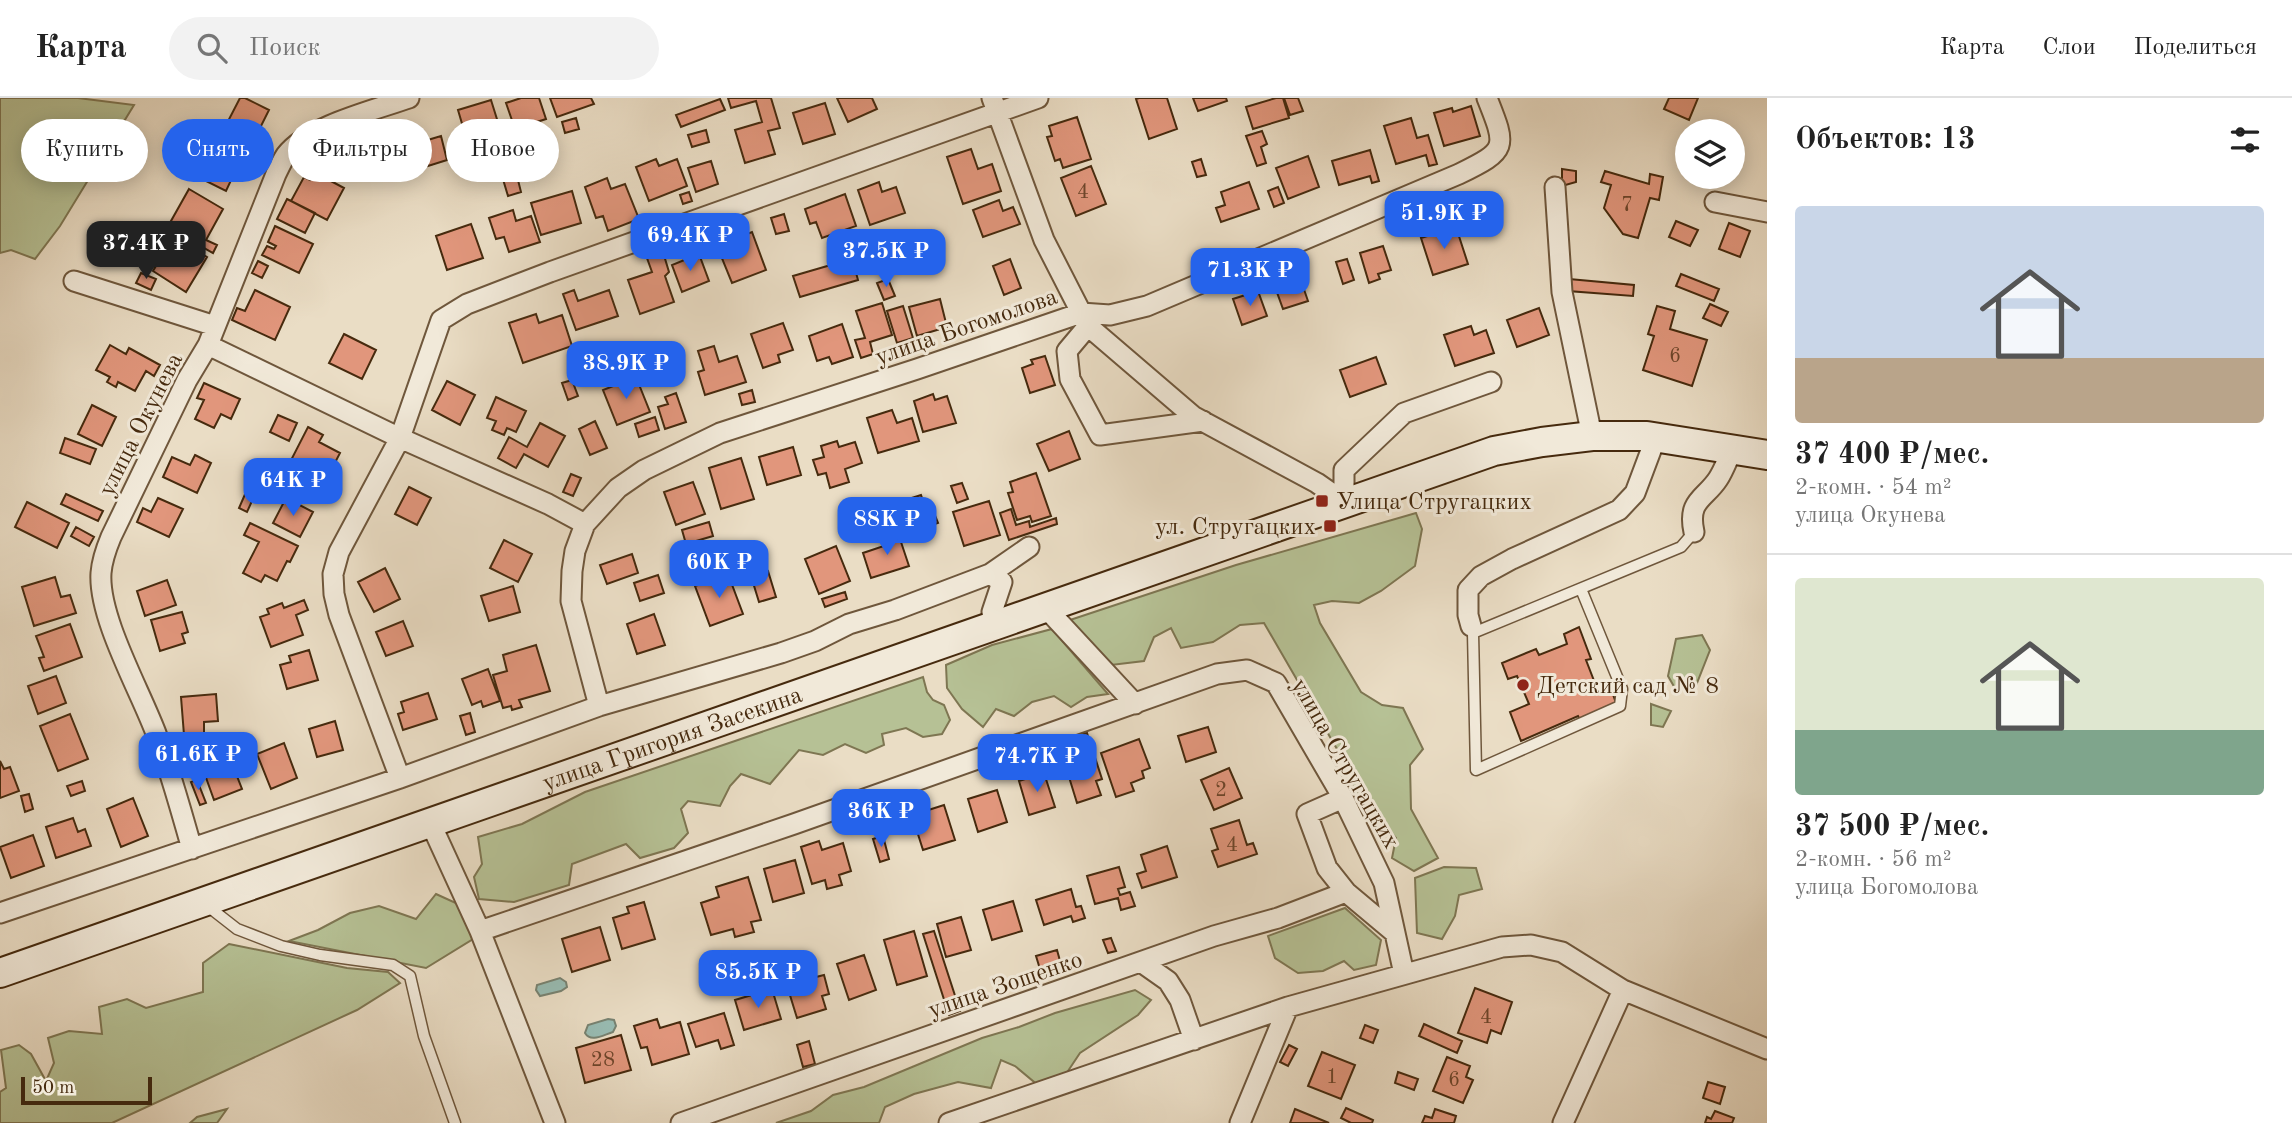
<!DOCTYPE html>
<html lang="ru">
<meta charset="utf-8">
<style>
body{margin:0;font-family:"Old Standard TT",serif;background:#f2f2f2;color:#222;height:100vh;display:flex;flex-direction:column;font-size:26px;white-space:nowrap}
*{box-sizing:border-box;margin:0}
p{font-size:23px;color:#767676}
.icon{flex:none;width:38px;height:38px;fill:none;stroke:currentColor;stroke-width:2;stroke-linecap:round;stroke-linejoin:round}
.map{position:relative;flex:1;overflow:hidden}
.panel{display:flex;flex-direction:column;background:#fff;width:525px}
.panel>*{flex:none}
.guide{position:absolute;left:21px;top:21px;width:665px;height:63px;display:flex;gap:14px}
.buttons{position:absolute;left:1675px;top:21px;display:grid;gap:14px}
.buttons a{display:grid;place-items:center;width:70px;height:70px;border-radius:50%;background:#fff;box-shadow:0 4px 18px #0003;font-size:35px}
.scale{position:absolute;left:21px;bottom:18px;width:131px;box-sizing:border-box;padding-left:7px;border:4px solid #462a0e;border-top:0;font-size:19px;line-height:24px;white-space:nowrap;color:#462a0e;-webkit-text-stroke:5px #f1e9d9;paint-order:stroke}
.price{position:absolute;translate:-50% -60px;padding:0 16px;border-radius:14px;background:#2563eb;color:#fff;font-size:23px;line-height:46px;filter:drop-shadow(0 2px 4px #0008)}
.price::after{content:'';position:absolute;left:50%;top:42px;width:21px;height:16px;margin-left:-10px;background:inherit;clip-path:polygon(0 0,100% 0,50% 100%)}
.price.selected{background:#222;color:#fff}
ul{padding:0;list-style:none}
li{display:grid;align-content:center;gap:14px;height:371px;padding:0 28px}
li+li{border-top:2px solid #e0e0e0}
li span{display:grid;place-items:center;height:217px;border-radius:7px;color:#555}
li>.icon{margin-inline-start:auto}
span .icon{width:126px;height:126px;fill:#fffc;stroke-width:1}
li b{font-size:30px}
h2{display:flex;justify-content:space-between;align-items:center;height:84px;padding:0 28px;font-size:30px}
.pill{padding:0 24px;border-radius:32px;background:#fff;box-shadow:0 4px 18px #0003;font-size:24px;line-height:63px}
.pill.selected{background:#2563eb;color:#fff}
header{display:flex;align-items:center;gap:42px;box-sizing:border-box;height:98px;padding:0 35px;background:#fff;border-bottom:2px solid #e0e0e0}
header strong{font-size:33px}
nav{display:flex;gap:38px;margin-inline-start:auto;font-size:24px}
.search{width:490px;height:63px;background:#f2f2f2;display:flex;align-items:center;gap:18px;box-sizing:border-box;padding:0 24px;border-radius:38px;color:#767676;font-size:26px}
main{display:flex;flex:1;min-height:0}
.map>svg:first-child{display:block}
</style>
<header>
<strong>Карта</strong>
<div class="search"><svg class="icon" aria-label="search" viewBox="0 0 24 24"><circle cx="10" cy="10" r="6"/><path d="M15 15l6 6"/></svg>Поиск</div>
<nav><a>Карта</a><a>Слои</a><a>Поделиться</a></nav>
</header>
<main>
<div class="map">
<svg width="1767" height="1025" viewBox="0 0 1767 1025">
<rect width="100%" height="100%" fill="#eaddc5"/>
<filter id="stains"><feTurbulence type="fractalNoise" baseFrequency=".00286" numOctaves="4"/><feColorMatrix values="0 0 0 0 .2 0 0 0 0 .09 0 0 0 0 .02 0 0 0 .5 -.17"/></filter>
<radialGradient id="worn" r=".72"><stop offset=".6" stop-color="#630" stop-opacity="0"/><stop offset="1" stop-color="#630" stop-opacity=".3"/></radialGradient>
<path fill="#b6c195" stroke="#7e7652" stroke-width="2" d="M0,0H78L134,7L60,128L35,161L11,152L0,155Z
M1416,415L1422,431L1415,468L1381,493L1359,505L1332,503L1314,507L1320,525L1361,594L1382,607L1403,610L1423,651L1410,667L1411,711L1438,760L1414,773L1392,760L1396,740L1354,691L1341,658L1264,525L1240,527L1213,544L1181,550L1171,530L1154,539L1144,563L1111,567L1070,522L1236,467Z
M1052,531L1108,596L1087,599L1071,609L1054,598L1032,604L1014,618L996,611L983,629L962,611L947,590L946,567L992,547Z
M1702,537L1710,552L1695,590L1676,592L1668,578L1676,541Z
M923,579L927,594L933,602L944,607L950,622L942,636L923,639L906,630L882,636L884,647L866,655L845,646L823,657L799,652L770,686L741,676L730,688L720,708L688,703L681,711L688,735L674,750L640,760L626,746L572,766L569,787L514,804L479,801L474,779L482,766L478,739L522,726L585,694Z
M1651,606L1671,613L1663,629L1651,627Z
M1444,769L1476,770L1482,791L1459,797L1455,818L1442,841L1417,835L1415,780Z
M436,796L458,806L473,841L426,870L289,843L318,832L350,815L379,808L416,821Z
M1345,810L1381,842L1376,867L1354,872L1344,863L1323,873L1298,875L1275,860L1268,838Z
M229,846L347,870L388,874L400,885L357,912L112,1025H0V994L6,990L1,952L19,947L31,956L46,983L54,965L48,940L69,933L102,936L99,909L127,901L146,910L203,894V865Z
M1135,892L1151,902L1138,917L1080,955L1066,976L1039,988L1015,968L1001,962L991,990L958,984L914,996L885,1009L879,1025H776L811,1013L833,997L864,989L982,940L1019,929L1055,915Z
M227,1011L217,1025H190L197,1019Z"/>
<path fill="#98bcb3" stroke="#778271" stroke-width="2" d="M560,880L566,884L567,889L561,893L540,898L536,892L537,887Z
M608,921L614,922L616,928L613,934C603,937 591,945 585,935L588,927Z"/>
<path fill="#e1967c" stroke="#462a0e" stroke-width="2" d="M240,0H245L269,12L253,44L225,29Z
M521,0H539L546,21L515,31L506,5Z
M550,0H591L594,6L557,19Z
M728,0H771L780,30L768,33L775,56L745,65L735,32L762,24L756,3L731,10Z
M837,0H872L877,11L848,24Z
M1139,0H1167L1177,31L1149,41L1136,1Z
M1193,0H1226L1227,3L1198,13Z
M1276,0H1283L1289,20L1253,31L1246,9Z
M1284,0H1298L1303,13L1290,17Z
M1669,0H1698L1689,22L1664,11Z
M720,1L725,12L681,29L676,17Z
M491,2L501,34L491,37L493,44L478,48L477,44L468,46L458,12Z
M825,5L835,36L803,46L793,15Z
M1471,8L1480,38L1444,48L1434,15L1452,10L1453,14Z
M1077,19L1091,61L1063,70L1060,61L1055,63L1047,39L1052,38L1049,28Z
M576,20L579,31L565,35L562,24Z
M1411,20L1417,40L1428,37L1437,66L1429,68L1426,57L1396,66L1384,28Z
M398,29L411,67L381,77L368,39Z
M706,32L709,44L692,49L688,37Z
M1262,33L1267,46L1261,49L1266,65L1257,68L1246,38Z
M441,38L447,62L428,68L421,44Z
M215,43L231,51L228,58L240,63L226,93L198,79Z
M971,51L978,71L992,66L1001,93L963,106L947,59Z
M1370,52L1379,83L1372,85L1370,78L1339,87L1332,63Z
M1308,58L1319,89L1288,101L1276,70Z
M656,61L659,68L677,61L687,88L649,103L636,69Z
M1201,61L1206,77L1197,79L1192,64Z
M711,63L718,86L696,94L688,70Z
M1091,68L1106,106L1076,118L1061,80Z
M1562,71L1576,73V84L1562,88Z
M1605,73L1649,86L1650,76L1663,79L1659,102L1650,100L1638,140L1623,136L1604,110L1611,87L1601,84Z
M314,74L344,90L327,122L291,103L304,79L310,82Z
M516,74L521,94L508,98L502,78Z
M607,80L611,91L625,86L639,121L608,133L603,118L596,120L585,89Z
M879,84L882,94L896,89L905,115L870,127L858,92Z
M1249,84L1259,111L1221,124L1216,110L1225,107L1221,94Z
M1278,89L1284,105L1274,109L1268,93Z
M189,91L223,111L206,142L217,147L213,155L192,143L195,137L171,123Z
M572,93L581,125L541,137L531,105Z
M689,94L692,103L683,106L680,97Z
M845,96L856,128L822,140L816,124L810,126L805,111Z
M287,101L315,115L305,135L277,121Z
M999,102L1003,113L1013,109L1020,126L983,139L973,112Z
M513,112L516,123L531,118L540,144L509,154L504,139L496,141L489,120Z
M784,116L789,133L776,136L771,120Z
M1676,123L1698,132L1690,148L1669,139Z
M1729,125L1750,133L1740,159L1719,151Z
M471,126L483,160L447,172L436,138Z
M275,128L313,146L299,175L262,157L267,148L274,151L276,148L268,144Z
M1456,129L1468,166L1433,177L1421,140Z
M752,134L766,172L732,185L717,148Z
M169,146L180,153L185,146L207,159L186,194L153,173Z
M1383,148L1391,172L1378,176L1380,181L1369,185L1360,155Z
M663,154L669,174L665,178L674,204L640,216L628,182L652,174L647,160Z
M699,156L709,183L682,194L672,167Z
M1010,161L1021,190L1004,197L993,168Z
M1347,161L1354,182L1343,186L1336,164Z
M258,163L268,168L262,180L252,175Z
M841,164L844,174L855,171L858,182L800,199L793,178Z
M141,175L156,181L151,192L136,185Z
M1681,176L1719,191L1714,203L1676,188Z
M1299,177L1308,203L1283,211L1274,186Z
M888,181L895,198L884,202L877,185Z
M1569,181L1634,187L1633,198L1568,193Z
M255,192L290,209L275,242L232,222L237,210L245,213Z
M574,192L578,203L609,192L618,218L576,232L563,196Z
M1258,193L1267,218L1242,227L1233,201Z
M940,201L947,229L917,238L909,209Z
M882,205L892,237L870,244L873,256L861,260L855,242L865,240L856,213Z
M1710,206L1728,214L1721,228L1703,220Z
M903,208L913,240L897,245L887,213Z
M1657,208L1675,213L1670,231L1707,242L1692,288L1643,272L1654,238L1648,236Z
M1539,210L1549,237L1517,249L1507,222Z
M536,216L539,225L562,217L572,248L523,265L509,225Z
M783,225L793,252L778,257L780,264L763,270L751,236Z
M842,226L853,259L832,266L829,259L817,263L809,238Z
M1471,228L1474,237L1486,232L1494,255L1455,268L1444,237Z
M344,236L376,252L362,281L329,265Z
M110,247L126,256L129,250L160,267L154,278L146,273L135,293L118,284L116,289L107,284L110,279L96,272Z
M714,248L719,264L737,258L746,284L705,297L698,274L704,272L698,253Z
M1045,258L1055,287L1030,295L1022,270L1033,266L1031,262Z
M1376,259L1386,286L1350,299L1340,272Z
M636,279L650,314L617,327L603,292Z
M572,282L578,298L568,302L562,285Z
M447,283L475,297L460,327L432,312Z
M204,285L240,301L231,321L221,316L214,330L195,321L204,302L197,300Z
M752,292L755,304L742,307L739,296Z
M676,295L686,324L665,331L658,309L668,306L665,299Z
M933,296L935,302L947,298L956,325L923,334L914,303Z
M496,299L526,313L516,334L507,330L504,337L492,332L496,323L487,320Z
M92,307L116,319L102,348L78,336Z
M892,312L897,325L912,320L919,343L878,355L867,320Z
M278,317L297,325L289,343L270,334Z
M655,319L659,332L639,339L635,326Z
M595,323L607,350L590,357L579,331Z
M540,325L565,338L548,369L524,356L516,370L498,360L509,339L527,349Z
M308,329L323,337L319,344L340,355L323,388L287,370Z
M1069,333L1080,361L1049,373L1037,346Z
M65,340L96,351L90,366L60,355Z
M837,343L839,349L855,344L862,365L845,371L849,384L830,390L826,375L818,377L813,362L824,359L821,348Z
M793,349L801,377L767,387L759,359Z
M195,357L211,365L197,395L163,379L172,359L190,367Z
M741,360L754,401L721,411L709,370Z
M1036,375L1051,418L1032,424L1030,418L1017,422L1008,395L1013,394L1010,384Z
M571,376L581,380L573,398L563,394Z
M253,378L262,381L247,414L239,410Z
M693,384L705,416L676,427L664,394Z
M962,385L968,401L957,405L951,388Z
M409,389L431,400L417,427L395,416Z
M66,396L103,413L98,423L61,406Z
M921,397L928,417L934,415L938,425L923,430L924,436L909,441L896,405Z
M158,400L183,411L169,439L137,424L143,410L151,414Z
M286,400L313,414L300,439L273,425Z
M989,403L1000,437L964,448L953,414Z
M27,404L69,425L57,450L15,429Z
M1011,411L1016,427L1029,423L1030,429L1056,420L1057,426L1009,442L1000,415Z
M709,424L713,438L686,446L682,432Z
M250,425L298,448L290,464L287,463L277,483L265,477L261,484L243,475L259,444L244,437Z
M76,429L94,439L89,448L71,438Z
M898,435L909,468L871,480L863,455L887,447L884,440Z
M504,442L532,456L518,484L490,470Z
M836,448L850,483L819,496L805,461Z
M632,456L638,475L607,486L600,467Z
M385,470L400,501L374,514L358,484Z
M768,473L776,499L759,504L751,478Z
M728,476L743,516L710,528L695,488Z
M658,477L664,495L640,503L634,485Z
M55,479L61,499L70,497L76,515L34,528L22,489Z
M167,482L176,507L145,518L137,493Z
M513,488L520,514L489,523L481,498Z
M845,494L847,501L825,509L822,501Z
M304,502L308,512L296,517L303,537L271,549L260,519L269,516L267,511L282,505L284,510Z
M182,514L188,534L182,536L185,545L160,553L151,522Z
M654,516L665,547L637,556L627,526Z
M403,523L413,548L386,558L376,534Z
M70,526L82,559L44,573L39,560L44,559L36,538Z
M1579,529L1591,561L1586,562L1598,593L1610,588L1616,605L1580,622L1578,618L1521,643L1510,614L1529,606L1517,578L1508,581L1502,565L1536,551L1539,557L1567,546L1564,536Z
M536,547L550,593L519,602L522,609L512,612L511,608L503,610L493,577L507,573L503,557Z
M309,552L318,582L287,591L280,567L291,564L289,558Z
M488,571L500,603L483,609L481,603L472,607L462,581Z
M56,578L66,605L38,616L28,588Z
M428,595L437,621L403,632L398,616L404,614L401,604Z
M216,596L218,623L204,624V636L184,637L181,599Z
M470,615L475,634L466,637L460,618Z
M70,616L88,661L58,673L40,628Z
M335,623L343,652L317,659L309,631Z
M1208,629L1216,654L1186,664L1178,638Z
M1087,635L1102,681L1096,683L1101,697L1077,705L1065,666L1075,663L1068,640Z
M1139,641L1150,670L1142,673L1144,680L1131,685L1134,693L1116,699L1101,655Z
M284,645L297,680L271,691L257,656Z
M0,663L4,671L10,669L19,693L0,700Z
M231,663L242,691L214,702L204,674Z
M1229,670L1242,700L1214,712L1201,682Z
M1044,675L1055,709L1029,717L1019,683Z
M197,682L206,705L200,707L191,684Z
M82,683L85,693L71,698L67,688Z
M997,692L1007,724L978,734L968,701Z
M29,696L33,711L25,714L21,698Z
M133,700L148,738L121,749L107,711Z
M944,707L955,742L923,752L916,730L922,728L919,715Z
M73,720L78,734L85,731L91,748L56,760L46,729Z
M1239,722L1247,747L1253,745L1257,756L1218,769L1212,753L1218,751L1211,731Z
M33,737L44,768L11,780L0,749Z
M883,738L889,761L880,764L873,741Z
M819,743L822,752L843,745L851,773L839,777L842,787L827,791L825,782L812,786L801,749Z
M1167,748L1177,779L1142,790L1137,776L1146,773L1141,757Z
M795,762L804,795L773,804L764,771Z
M1119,769L1125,789L1118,791L1120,797L1130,794L1135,808L1121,812L1118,800L1095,806L1087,778Z
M748,779L761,822L751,824L754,834L735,839L733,831L711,837L701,805L719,799L716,789Z
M1071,791L1076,809L1081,808L1085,820L1073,824L1071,818L1044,827L1036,802Z
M1013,803L1022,833L992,842L983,812Z
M644,804L655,841L622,851L613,820L629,815L627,809Z
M961,819L971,852L946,859L937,826Z
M600,829L610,862L572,874L562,841Z
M914,833L927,878L897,887L884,842Z
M934,833L960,913L949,917L923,836Z
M1111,840L1116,853L1108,855L1103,842Z
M1057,852L1062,870L1057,872L1058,877L1043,881L1036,858Z
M864,857L876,892L849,902L837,866Z
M810,873L812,880L824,877L829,896L822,898L826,911L797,920L785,881Z
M1475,890L1512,904L1501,936L1491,932L1487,945L1458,935Z
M772,891L781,921L744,932L735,902Z
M724,915L734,947L721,951L718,942L696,949L688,926Z
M657,921L660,930L680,924L689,956L652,967L647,949L641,950L634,928Z
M1424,926L1462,943L1457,955L1419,938Z
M1365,927L1378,932L1373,945L1360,940Z
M621,937L631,972L585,985L576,950Z
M809,943L815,966L803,969L797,947Z
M1289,947L1297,951L1288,968L1280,964Z
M1322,954L1355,967L1341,1001L1308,988Z
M1447,959L1470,968L1466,979L1473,982L1463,1005L1433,993Z
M1398,974L1418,981L1414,992L1395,985Z
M1708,984L1725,989L1720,1006L1703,1000Z
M1346,1010L1373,1022L1372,1025H1351L1341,1020Z
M1295,1011L1329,1025H1290Z
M1435,1011L1456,1018L1454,1025H1422L1425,1018L1432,1020Z
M1715,1013L1734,1020L1732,1025H1705L1707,1019L1711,1021Z"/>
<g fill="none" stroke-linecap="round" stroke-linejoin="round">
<defs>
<path id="lane" d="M1581,491L1622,591L1620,608L1476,672L1473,535L1681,449L1694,434
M205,806L237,831L281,848L320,857L393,867L410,878L424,938L455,1025"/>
<path id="street" d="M992,0L1044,142L1088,228L1193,318L1317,385L1344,404
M1555,89L1562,194L1592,338
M1715,104L1767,114
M74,183L215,228
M1088,228L1067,253L1070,281L1100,337L1203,323
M208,247L400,340L548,406L585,426
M1344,404V372L1404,315L1491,284
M1694,434C1687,402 1705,401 1718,381C1724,372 1728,360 1733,350
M1045,509L1135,606
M998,526L992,514L1002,484L990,476L1029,449
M1471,528L1468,517V492L1481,478L1512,461L1619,412L1635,395L1656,339
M599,608L571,503L572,473L575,453L585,426L618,390L644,372L720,335L917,271L1081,215L1110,217L1147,208L1459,76C1508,52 1507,50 1487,0
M400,680L339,517L334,496L333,476L339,454L400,340L441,222L467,206L550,174L1038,0
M1343,700L1307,716L1327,770L1346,794L1395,835
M430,724L480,833L555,1025
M192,751C181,713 171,675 157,638C141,594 98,520 101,475C102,462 106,451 111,439L187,282L208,247L276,76C279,70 282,63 286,57C308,28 375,12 409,0
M0,815L400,680L599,608L781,555L815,543L849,526L895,512L990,476
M480,833L794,726L1217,576L1247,572L1276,585L1343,700L1384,785L1404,876
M1141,864L1168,883L1180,902L1194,942
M681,1025L1214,838L1278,820L1346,794
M949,1025L1288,909L1502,849L1531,847L1562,854L1623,892L1767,951
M1240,1025L1288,909
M1563,1025L1623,892"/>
<g id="secondary">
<path id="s1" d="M0,875L1494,353L1542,344L1592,338H1647L1767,357"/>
</g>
</defs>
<use href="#lane" stroke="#6f573c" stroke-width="13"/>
<use href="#street" stroke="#6f573c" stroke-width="23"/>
<use href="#secondary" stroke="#462a0e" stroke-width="32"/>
<use href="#lane" stroke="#f1e9d9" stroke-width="10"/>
<use href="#street" stroke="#f1e9d9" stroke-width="19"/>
<use href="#secondary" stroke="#f1e9d9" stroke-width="28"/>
</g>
<g fill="#8f2418" stroke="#f1e9d9" stroke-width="2.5">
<rect x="1315" y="396" width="14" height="14" rx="3.5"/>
<rect x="1323" y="421" width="14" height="14" rx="3.5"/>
<circle cx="1523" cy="587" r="7"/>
</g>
<g text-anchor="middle" stroke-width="6" stroke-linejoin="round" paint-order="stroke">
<g font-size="21" fill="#6d452a">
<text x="1083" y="100">4</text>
<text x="1627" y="113">7</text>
<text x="1675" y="264">6</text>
<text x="1221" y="698">2</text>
<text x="1232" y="753">4</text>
<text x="1486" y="925">4</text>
<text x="603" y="968">28</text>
<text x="1332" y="985">1</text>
<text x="1454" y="988">6</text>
</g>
<g font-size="24" fill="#462a0e" stroke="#f1e9d9">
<text transform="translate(966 228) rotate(-19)" y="8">улица Богомолова</text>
<text transform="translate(140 326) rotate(-63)" y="8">улица Окунева</text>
<text dy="8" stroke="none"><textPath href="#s1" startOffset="712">улица Григория Засекина</textPath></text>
<text transform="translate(1346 665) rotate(60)" y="8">улица Стругацких</text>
<text transform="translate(1005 886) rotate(-19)" y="8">улица Зощенко</text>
</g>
<g font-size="24" fill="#462a0e" stroke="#f1e9d9" text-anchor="start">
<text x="1336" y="411">Улица Стругацких</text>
<text x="1316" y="436" text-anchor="end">ул. Стругацких</text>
<text x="1537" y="595">Детский сад № 8</text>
</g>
</g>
<rect width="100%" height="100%" filter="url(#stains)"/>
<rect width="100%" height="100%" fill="url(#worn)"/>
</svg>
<div class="buttons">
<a><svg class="icon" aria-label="layers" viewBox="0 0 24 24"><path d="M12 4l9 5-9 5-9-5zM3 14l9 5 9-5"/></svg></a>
</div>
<div class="scale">50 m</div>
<b class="price" style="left:1444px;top:153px">51.9K ₽</b>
<b class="price" style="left:690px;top:175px">69.4K ₽</b>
<b class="price selected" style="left:146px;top:183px">37.4K ₽</b>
<b class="price" style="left:886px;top:191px">37.5K ₽</b>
<b class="price" style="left:1250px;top:210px">71.3K ₽</b>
<b class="price" style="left:626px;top:303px">38.9K ₽</b>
<b class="price" style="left:293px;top:420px">64K ₽</b>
<b class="price" style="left:887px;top:459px">88K ₽</b>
<b class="price" style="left:719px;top:502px">60K ₽</b>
<b class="price" style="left:198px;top:694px">61.6K ₽</b>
<b class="price" style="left:1037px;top:696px">74.7K ₽</b>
<b class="price" style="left:881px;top:751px">36K ₽</b>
<b class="price" style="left:758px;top:912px">85.5K ₽</b>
<div class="guide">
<a class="pill">Купить</a>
<a class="pill selected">Снять</a>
<a class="pill">Фильтры</a>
<a class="pill">Новое</a>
</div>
</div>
<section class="panel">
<h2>Объектов: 13<svg class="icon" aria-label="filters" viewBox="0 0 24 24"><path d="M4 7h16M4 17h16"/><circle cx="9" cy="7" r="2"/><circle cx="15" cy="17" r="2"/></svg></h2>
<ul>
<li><span style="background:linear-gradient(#c9d6e8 70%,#b9a48a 0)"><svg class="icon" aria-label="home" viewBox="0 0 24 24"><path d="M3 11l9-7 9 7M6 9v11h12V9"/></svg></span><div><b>37 400 ₽/мес.</b><p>2-комн. · 54 m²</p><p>улица Окунева</p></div></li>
<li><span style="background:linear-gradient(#dfe7d0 70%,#7fa58c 0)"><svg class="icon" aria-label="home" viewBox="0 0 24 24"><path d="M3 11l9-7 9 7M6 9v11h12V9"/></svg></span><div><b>37 500 ₽/мес.</b><p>2-комн. · 56 m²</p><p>улица Богомолова</p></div></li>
</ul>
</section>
</main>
